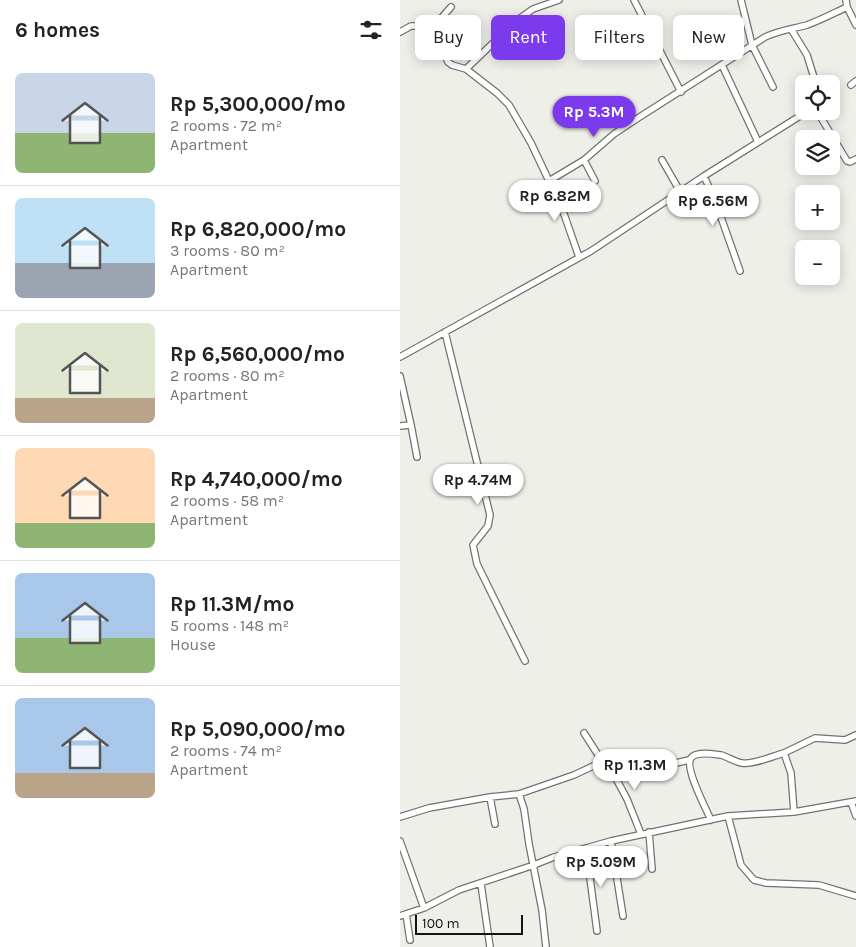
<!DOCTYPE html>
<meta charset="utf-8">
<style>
body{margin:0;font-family:Karla,sans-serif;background:#f2f2f2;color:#222;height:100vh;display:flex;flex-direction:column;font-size:19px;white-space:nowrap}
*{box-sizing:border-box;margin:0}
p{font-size:16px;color:#767676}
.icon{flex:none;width:28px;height:28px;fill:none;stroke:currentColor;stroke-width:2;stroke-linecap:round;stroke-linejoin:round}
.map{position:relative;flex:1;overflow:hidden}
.panel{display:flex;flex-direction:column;background:#fff;width:400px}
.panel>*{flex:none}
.top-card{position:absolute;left:15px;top:15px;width:365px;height:45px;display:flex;gap:10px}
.buttons{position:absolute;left:395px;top:75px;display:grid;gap:10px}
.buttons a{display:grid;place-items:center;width:45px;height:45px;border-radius:8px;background:#fff;box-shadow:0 2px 12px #0003;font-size:25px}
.scale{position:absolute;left:15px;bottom:12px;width:108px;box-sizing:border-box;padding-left:5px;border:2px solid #131311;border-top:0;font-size:14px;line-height:18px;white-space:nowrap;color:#131311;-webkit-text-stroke:4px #eeefe9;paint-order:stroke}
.price{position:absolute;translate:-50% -42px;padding:0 11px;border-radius:18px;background:#fff;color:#222;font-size:16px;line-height:32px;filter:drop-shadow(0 1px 2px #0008)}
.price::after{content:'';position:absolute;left:50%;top:30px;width:15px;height:11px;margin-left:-8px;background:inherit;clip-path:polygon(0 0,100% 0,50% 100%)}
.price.on{background:#7c3aed;color:#fff}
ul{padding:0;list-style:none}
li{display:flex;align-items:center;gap:15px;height:125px;padding:0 15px}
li+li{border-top:1px solid #e0e0e0}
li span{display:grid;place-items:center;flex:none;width:140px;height:100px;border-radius:8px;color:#555}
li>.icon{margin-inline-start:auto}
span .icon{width:60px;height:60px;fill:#fffc;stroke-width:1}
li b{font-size:21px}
h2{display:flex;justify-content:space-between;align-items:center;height:60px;padding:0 15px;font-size:21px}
.chip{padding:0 18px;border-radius:8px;background:#fff;box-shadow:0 2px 12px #0003;font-size:18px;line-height:45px}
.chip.on{background:#7c3aed;color:#fff}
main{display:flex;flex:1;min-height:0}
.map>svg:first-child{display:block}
</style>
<main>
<section class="panel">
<h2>6 homes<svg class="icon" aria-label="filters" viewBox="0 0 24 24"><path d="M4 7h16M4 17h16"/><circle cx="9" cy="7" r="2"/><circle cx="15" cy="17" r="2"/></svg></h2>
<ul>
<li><span style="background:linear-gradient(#c9d6e8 60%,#8fb573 0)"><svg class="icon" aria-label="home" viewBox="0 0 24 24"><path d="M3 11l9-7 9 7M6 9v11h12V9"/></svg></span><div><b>Rp 5,300,000/mo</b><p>2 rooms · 72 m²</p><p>Apartment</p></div></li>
<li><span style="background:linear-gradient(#bfe0f5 65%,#9aa5b1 0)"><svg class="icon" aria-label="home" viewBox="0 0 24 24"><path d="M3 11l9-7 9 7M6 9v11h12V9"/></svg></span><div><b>Rp 6,820,000/mo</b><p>3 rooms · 80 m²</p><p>Apartment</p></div></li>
<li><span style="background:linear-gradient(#dfe7d0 75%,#b9a48a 0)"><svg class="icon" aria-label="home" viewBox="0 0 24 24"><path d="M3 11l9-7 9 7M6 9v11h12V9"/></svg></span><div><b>Rp 6,560,000/mo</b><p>2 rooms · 80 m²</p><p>Apartment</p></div></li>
<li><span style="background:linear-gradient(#ffd9b3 75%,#8fb573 0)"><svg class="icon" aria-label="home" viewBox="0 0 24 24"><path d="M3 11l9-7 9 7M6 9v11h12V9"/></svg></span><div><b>Rp 4,740,000/mo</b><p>2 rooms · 58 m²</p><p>Apartment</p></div></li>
<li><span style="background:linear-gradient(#a9c7e8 65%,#8fb573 0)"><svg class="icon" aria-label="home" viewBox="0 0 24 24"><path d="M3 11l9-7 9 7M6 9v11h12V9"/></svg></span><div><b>Rp 11.3M/mo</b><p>5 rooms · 148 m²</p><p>House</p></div></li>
<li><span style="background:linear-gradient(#a9c7e8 75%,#b9a48a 0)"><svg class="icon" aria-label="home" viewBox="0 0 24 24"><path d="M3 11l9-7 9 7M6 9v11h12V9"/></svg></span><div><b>Rp 5,090,000/mo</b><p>2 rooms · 74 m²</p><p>Apartment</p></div></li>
</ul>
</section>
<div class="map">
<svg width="456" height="947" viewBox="0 0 456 947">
<rect width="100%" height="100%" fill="#eeefe9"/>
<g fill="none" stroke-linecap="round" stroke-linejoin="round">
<defs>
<path id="minor" d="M234,0L281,92
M341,0L352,45L373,87
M446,0L447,7L456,25
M391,29L407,55L416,84
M30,31L51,7
M0,32L11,26H24L37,38L48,62L52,65L66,69L97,93L109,105L131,143L149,181L184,160L214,134L238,118L365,37C380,30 392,29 407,25C421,20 434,13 447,7
M322,65L358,142
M66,69L116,21L133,9L159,0
M451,85L456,81
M417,111L447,161L450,162L456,159
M184,160L195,181
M262,160L281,193
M304,176L316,203L340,271
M149,181L164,214L179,257
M45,332L90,515L88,526L73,545L77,564L125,661
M0,357L191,251L304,176L408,111
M0,376L11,425L0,426
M11,425L17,457
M184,733L202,761
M206,760L227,799L241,834
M119,794L124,809L129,844L142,910L146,947
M90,797L95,824
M451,802L456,816
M394,812L391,773L384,753L415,738L445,740L456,735
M328,816L341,865L354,880L366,883L419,885L456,896
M0,817L29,808L90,797L119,794L174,775L206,760L228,754L235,753L240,755L254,768L289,760
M311,820C306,809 284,767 291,758C296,751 313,754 321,755C328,757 335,762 342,763C353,765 373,756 384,753
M249,832L252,869
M0,841L24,908
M211,841L223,916
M186,848L197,931
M81,884L90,947
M6,914L10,940
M0,916L24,908L59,890L134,865L154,857L211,841L328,816L394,812L456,801"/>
</defs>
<use href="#minor" stroke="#72736e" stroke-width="8"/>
<use href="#minor" stroke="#fff" stroke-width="5.5"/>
</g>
</svg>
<div class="buttons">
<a><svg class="icon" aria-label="locate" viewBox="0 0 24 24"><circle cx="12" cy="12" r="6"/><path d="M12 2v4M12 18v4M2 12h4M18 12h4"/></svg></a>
<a><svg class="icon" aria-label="layers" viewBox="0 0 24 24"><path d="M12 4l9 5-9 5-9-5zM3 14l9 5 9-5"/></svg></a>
<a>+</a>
<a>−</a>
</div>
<div class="scale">100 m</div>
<b class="price on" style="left:194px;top:138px">Rp 5.3M</b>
<b class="price" style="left:155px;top:222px">Rp 6.82M</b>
<b class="price" style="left:313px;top:227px">Rp 6.56M</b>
<b class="price" style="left:78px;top:506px">Rp 4.74M</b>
<b class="price" style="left:235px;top:791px">Rp 11.3M</b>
<b class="price" style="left:201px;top:888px">Rp 5.09M</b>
<div class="top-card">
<a class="chip">Buy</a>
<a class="chip on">Rent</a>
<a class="chip">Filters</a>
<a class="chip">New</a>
</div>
</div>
</main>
